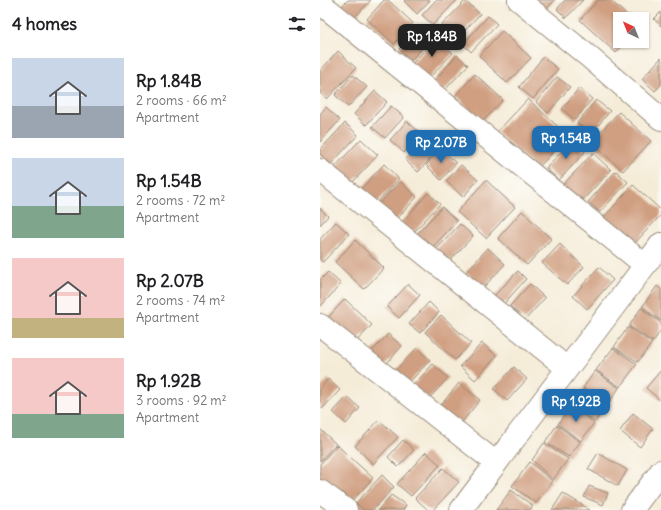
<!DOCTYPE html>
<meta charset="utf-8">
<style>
body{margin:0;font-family:Delius,sans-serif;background:#f2f2f2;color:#202124;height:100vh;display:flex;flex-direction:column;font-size:15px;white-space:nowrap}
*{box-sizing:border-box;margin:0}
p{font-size:13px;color:#757577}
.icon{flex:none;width:22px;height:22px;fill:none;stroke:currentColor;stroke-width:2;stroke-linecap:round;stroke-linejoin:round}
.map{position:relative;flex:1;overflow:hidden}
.details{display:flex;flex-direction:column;background:#fff;width:320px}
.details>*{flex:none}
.needle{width:26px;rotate:317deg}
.controls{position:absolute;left:293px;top:12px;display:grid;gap:8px}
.controls a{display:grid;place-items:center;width:36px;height:36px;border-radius:0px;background:#fff;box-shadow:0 1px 3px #0004;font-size:20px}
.price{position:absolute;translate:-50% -34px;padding:0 9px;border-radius:8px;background:#1f6fb2;color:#fff;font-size:13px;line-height:26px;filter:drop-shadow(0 1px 2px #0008)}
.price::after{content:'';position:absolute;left:50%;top:24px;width:12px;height:9px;margin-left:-6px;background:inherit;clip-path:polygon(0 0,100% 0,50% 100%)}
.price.current{background:#222;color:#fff}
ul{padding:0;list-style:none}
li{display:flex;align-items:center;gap:12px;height:100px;padding:0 12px}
li span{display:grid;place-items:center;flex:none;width:112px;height:80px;border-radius:0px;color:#555}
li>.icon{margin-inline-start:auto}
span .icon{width:48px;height:48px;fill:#fffc;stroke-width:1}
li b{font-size:17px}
h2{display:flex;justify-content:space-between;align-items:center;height:48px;padding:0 12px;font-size:17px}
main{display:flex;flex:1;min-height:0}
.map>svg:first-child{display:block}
</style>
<main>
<section class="details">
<h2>4 homes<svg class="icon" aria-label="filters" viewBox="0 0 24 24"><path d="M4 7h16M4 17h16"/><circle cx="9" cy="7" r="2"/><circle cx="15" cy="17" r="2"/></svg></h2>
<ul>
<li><span style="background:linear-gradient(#c9d6e8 60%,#9aa5b1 0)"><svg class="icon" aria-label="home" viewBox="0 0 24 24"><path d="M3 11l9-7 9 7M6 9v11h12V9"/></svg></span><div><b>Rp 1.84B</b><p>2 rooms · 66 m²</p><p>Apartment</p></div></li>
<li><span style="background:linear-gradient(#c9d6e8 60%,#7fa58c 0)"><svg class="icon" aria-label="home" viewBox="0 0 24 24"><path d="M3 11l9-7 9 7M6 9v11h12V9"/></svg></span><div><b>Rp 1.54B</b><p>2 rooms · 72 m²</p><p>Apartment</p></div></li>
<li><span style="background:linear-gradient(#f6c9c9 75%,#c2b280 0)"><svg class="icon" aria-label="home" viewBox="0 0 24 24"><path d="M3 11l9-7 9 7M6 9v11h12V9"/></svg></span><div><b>Rp 2.07B</b><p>2 rooms · 74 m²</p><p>Apartment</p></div></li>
<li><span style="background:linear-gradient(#f6c9c9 70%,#7fa58c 0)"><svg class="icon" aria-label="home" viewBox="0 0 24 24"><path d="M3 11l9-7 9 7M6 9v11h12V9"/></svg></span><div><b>Rp 1.92B</b><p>3 rooms · 92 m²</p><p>Apartment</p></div></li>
</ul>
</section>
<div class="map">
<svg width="341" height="510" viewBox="0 0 341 510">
<rect width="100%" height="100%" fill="#fdfcf7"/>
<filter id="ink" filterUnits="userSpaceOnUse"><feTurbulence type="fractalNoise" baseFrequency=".025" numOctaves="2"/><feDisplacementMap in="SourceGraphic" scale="8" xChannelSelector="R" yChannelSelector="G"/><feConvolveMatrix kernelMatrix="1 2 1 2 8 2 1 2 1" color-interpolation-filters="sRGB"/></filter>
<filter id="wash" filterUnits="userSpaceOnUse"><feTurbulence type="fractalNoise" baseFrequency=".012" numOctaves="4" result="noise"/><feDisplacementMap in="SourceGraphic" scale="16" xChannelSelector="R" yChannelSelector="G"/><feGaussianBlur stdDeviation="0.9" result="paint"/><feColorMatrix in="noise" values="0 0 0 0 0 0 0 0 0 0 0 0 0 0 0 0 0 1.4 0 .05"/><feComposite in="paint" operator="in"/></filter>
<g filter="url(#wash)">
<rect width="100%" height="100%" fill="#f5ecd8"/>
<g id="blocks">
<path fill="#d09f81" d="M28,0H51L34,18L21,7Z
M64,0H68L93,23L74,44L47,19Z
M85,0H110L97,14L84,1Z
M116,0H137L113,25L102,15Z
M212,0H235L223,13Z
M245,0H263L246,18L237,9Z
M278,0H290L311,19H300V41H307L296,53L260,20Z
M145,1L160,14L136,40L121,26Z
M341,12V26L334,19Z
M168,16L177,24L151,52L143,44Z
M102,26L114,36L91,60L79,49Z
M182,31L211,58L187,83L159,56Z
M116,38L133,53L108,79L92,64Z
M18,51L36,68L7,99L0,93V71Z
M137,55L148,65L123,92L112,83Z
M223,57L238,69L213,99L199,87Z
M341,58V85L335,91L322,79Z
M155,74L183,100L162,122L135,96Z
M33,75L47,87L28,107L15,95Z
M237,77L250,87L228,113L216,102Z
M259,88L272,99L255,120L242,109Z
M55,91L67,102L46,125L34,114Z
M208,99L248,136L217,169L177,132Z
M276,100L290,111L271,134L257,123Z
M71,106L84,117L65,138L52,127Z
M6,107L20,120L0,142V114Z
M299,112L331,141L303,171L271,142Z
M87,121L101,134L84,153L70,140Z
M25,123L38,135L11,164L0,154V150Z
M106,138L119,149L98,172L85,160Z
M41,139L58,155L29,186L12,170Z
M252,140L265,152L239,180L226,168Z
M121,149L136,163L121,180L106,165Z
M273,153L291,170L256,207L238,190Z
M64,164L79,179L55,205L40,190Z
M141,165L158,180L143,197L126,181Z
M296,171L308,182L280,212L268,202Z
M166,180L195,207L166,238L137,212Z
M80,181L97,197L74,222L57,206Z
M313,185L341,210V215L313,245L284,217Z
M108,193L120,204L93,233L81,223Z
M122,207L137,221L111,249L96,235Z
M0,208L8,216L0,225Z
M202,211L231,239L207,265L178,238Z
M16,222L29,234L3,262L0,260V239Z
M140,224L153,236L125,266L112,254Z
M35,240L64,268L44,289L15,262Z
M240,244L264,267L247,285L222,263Z
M168,248L185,264L163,288L146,272Z
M279,267L293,280L267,309L253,296Z
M198,271L206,279L182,306L173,297Z
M8,272L21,284L0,307V280Z
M88,284L100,295L79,318L67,307Z
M210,284L225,298L205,320L190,306Z
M337,286L341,289V321L322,307Z
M25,299L52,325L30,348L3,323Z
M109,302L119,312L100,333L89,324Z
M321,308L341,323V330L333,342L309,326Z
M121,315L151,343L135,360L105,332Z
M308,327L332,343L318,362L294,347Z
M68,334L82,346L61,370L47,357Z
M162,343L177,356L155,380L140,366Z
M97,348L110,360L83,389L69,377Z
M293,348L317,364L300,387L276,370Z
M113,364L128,378L103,405L88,391Z
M194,367L207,379L187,401L174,389Z
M341,370V401L326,388Z
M275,371L299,388L288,404L263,388Z
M8,379L20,390L2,409L0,407V389Z
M139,383L160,400L138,427L117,410Z
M263,389L287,405L275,422L252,404Z
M27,397L40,408L26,424L13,412Z
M251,405L274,423L261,441L238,424Z
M313,413L333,429L320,447L300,431Z
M59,420L78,437L53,464L35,446Z
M237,425L260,442L249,457L225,442Z
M0,429L16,444L0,461Z
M83,440L94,450L78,467L68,457Z
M224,443L248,459L233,480L212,460Z
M17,445L53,478L28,505L0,479V464Z
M106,452L120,465L91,496L77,484Z
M278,453L307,470L298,486L268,469Z
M210,462L232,481L216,503L192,486Z
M123,468L139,482L113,510H108L95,498Z
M62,475L74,487L53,510H44L36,503Z
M269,486L288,493L283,505L264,497Z
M191,490L213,506L210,510H176Z
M243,493L270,510H232Z
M71,495L86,505L83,510H58Z"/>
</g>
</g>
<g filter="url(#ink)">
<use href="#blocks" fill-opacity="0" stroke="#988b7b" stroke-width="1"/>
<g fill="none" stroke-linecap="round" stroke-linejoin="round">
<defs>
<path id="minor" d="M199,0L268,56L341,119
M0,3L325,265
M0,170L247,368
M0,325L176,463
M0,491L26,510
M141,510L341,244
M312,510L341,471"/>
</defs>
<use href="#minor" stroke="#988b7b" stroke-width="24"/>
<use href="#minor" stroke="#fff" stroke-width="22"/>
</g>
</g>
</svg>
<div class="controls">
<a><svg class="needle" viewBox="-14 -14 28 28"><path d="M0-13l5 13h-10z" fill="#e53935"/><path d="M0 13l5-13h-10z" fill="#757577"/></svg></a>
</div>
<b class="price current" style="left:112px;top:58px">Rp 1.84B</b>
<b class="price" style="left:246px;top:160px">Rp 1.54B</b>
<b class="price" style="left:121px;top:164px">Rp 2.07B</b>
<b class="price" style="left:256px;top:423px">Rp 1.92B</b>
</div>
</main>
